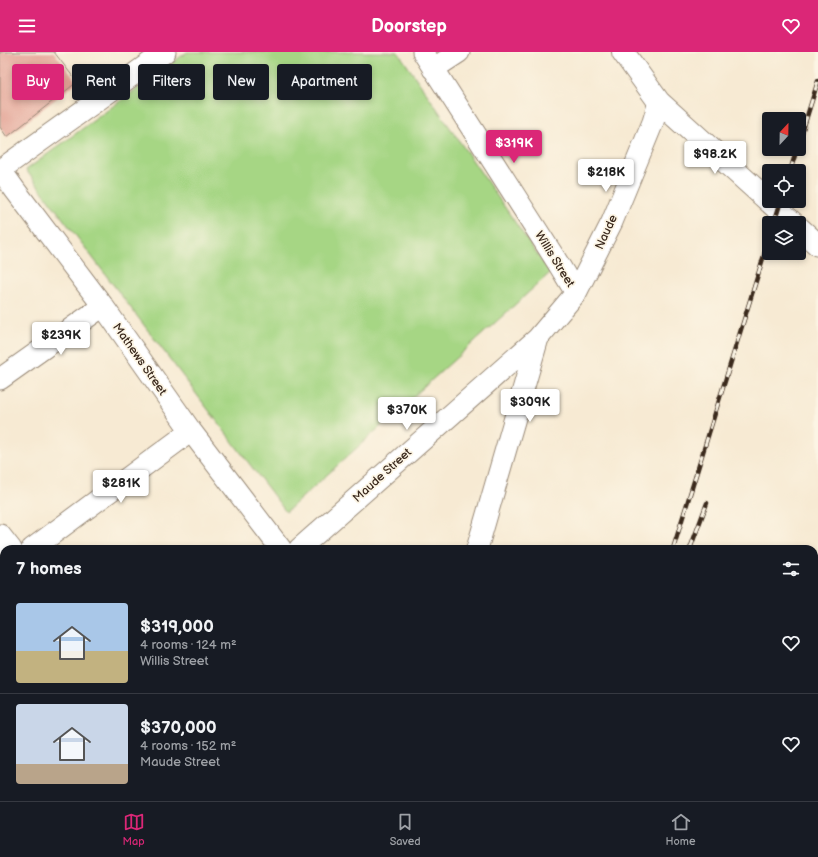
<!DOCTYPE html>
<meta charset="utf-8">
<style>
body{margin:0;font-family:"Balsamiq Sans",sans-serif;background:#20242c;color:#f1f3f6;height:100vh;display:flex;flex-direction:column;font-size:15px;white-space:nowrap}
*{box-sizing:border-box;margin:0}
p{font-size:13px;color:#9ea1a6}
.icon{flex:none;width:22px;height:22px;fill:none;stroke:currentColor;stroke-width:2;stroke-linecap:round;stroke-linejoin:round}
.map{position:relative;flex:1;overflow:hidden}
.details{position:absolute;left:0px;top:493px;width:818px;height:256px;display:flex;flex-direction:column;background:#171b24;border-radius:12px 12px 0 0;box-shadow:0 2px 6px #0003}
.details>*{flex:none}
.guide{position:absolute;left:12px;top:12px;width:400px;height:36px;display:flex;gap:8px}
.needle{width:26px;rotate:22deg}
.fabs{position:absolute;left:762px;top:60px;display:grid;gap:8px}
.fabs a{display:grid;place-items:center;width:44px;height:44px;border-radius:4px;background:#171b24;box-shadow:0 2px 6px #0003;font-size:20px}
.price{position:absolute;translate:-50% -34px;padding:0 9px;border-radius:4px;background:#fff;color:#222;font-size:13px;line-height:26px;filter:drop-shadow(0 1px 2px #0008)}
.price::after{content:'';position:absolute;left:50%;top:24px;width:12px;height:9px;margin-left:-6px;background:inherit;clip-path:polygon(0 0,100% 0,50% 100%)}
.price.on{background:#db2777;color:#fff}
ul{padding:0;list-style:none}
li{display:flex;align-items:center;gap:12px;height:100px;padding:0 16px}
li+li{border-top:1px solid #363941}
li span{display:grid;place-items:center;flex:none;width:112px;height:80px;border-radius:4px;color:#555}
li>.icon{margin-inline-start:auto}
span .icon{width:48px;height:48px;fill:#fffc;stroke-width:1}
li b{font-size:17px}
h2{display:flex;justify-content:space-between;align-items:center;height:48px;padding:0 16px;font-size:17px}
.tag{padding:0 14px;border-radius:4px;background:#171b24;box-shadow:0 2px 6px #0003;font-size:14px;line-height:36px}
.tag.on{background:#db2777;color:#fff}
header{display:flex;justify-content:space-between;align-items:center;height:52px;padding:0 16px;background:#db2777;color:#fff;font-size:18px;font-weight:700}
.menu{display:flex;justify-content:space-around;align-items:center;height:56px;border-top:1px solid #363941;background:#171b24;font-size:11px;color:#9ea1a6}
.menu a{display:grid;justify-items:center;gap:2px}
.menu .on{color:#db2777}
.map>svg:first-child{display:block}
</style>
<header><svg class="icon" aria-label="menu" viewBox="0 0 24 24"><path d="M4 6h16M4 12h16M4 18h16"/></svg>Doorstep<svg class="icon" aria-label="heart" viewBox="0 0 24 24"><path d="M12 20l-8-8c-3-5 5-10 8-4 3-6 11-1 8 4z"/></svg></header>
<div class="map">
<svg width="818" height="749" viewBox="0 0 818 749">
<rect width="100%" height="100%" fill="#fcf5e5"/>
<filter id="ink" filterUnits="userSpaceOnUse"><feTurbulence type="fractalNoise" baseFrequency=".025" numOctaves="2"/><feDisplacementMap in="SourceGraphic" scale="8" xChannelSelector="R" yChannelSelector="G"/><feConvolveMatrix kernelMatrix="1 2 1 2 8 2 1 2 1" color-interpolation-filters="sRGB"/></filter>
<filter id="wash" filterUnits="userSpaceOnUse"><feTurbulence type="fractalNoise" baseFrequency=".012" numOctaves="4" result="noise"/><feDisplacementMap in="SourceGraphic" scale="16" xChannelSelector="R" yChannelSelector="G"/><feGaussianBlur stdDeviation="0.9" result="paint"/><feColorMatrix in="noise" values="0 0 0 0 0 0 0 0 0 0 0 0 0 0 0 0 0 1.4 0 .05"/><feComposite in="paint" operator="in"/></filter>
<g filter="url(#wash)">
<rect width="100%" height="100%" fill="#f7ead3"/>
<path fill="#a6d684" stroke="#708051" d="M187,0H398L550,221L286,460L26,118Z"/>
<g id="blocks">
<path fill="#e3a294" d="M0,0H54L77,30L7,85L0,75Z"/>
</g>
</g>
<g filter="url(#ink)">
<use href="#blocks" fill-opacity="0" stroke="#998a78" stroke-width="1"/>
<g fill="none" stroke-linecap="round" stroke-linejoin="round">
<defs>
<path id="street" d="M423,0L556,208L576,241
M433,17L459,0
M0,117L15,138L103,254L191,379L281,497
M0,118L165,0
M0,327L103,254
M0,483L11,497
M32,497L191,379
M299,497L538,286
M477,497L538,286L576,241L612,170L653,70L659,50
M0,519L4,517
M0,673L4,678
M55,745L58,749
M251,745L254,749
M4,749L8,745
M397,749L404,745"/>
<path id="secondary" d="M623,0L659,50L793,171
M799,176L818,193"/>
</defs>
<use href="#street" stroke="#998a78" stroke-width="23"/>
<use href="#secondary" stroke="#998a78" stroke-width="24"/>
<use href="#street" stroke="#fff" stroke-width="21"/>
<use href="#secondary" stroke="#fff" stroke-width="22"/>
<defs>
<path id="rail" d="M799,90L818,29
M790,119L797,97
M774,171L781,149
M673,497L769,187
M690,497L707,451
M588,749L590,745
M595,749L596,745"/>
</defs>
<use href="#rail" stroke="#3b2a1e" stroke-width="4.5"/>
<use href="#rail" stroke="#fcf5e5" stroke-width="3" stroke-dasharray="9" stroke-linecap="butt"/>
</g>
</g>
<g text-anchor="middle" stroke-width="3.5" stroke-linejoin="round" paint-order="stroke">
<g font-size="12" fill="#3b2a1e" stroke="#fcf5e5">
<text transform="translate(606 180) rotate(-65)" y="4">Naude</text>
<text transform="translate(555 207) rotate(58)" y="4">Willis Street</text>
<text transform="translate(140 307) rotate(55)" y="4">Mathews Street</text>
<text transform="translate(382 423) rotate(-42)" y="4">Maude Street</text>
</g>
</g>
</svg>
<div class="fabs">
<a><svg class="needle" viewBox="-14 -14 28 28"><path d="M0-13l5 13h-10z" fill="#e53935"/><path d="M0 13l5-13h-10z" fill="#9ea1a6"/></svg></a>
<a><svg class="icon" aria-label="locate" viewBox="0 0 24 24"><circle cx="12" cy="12" r="6"/><path d="M12 2v4M12 18v4M2 12h4M18 12h4"/></svg></a>
<a><svg class="icon" aria-label="layers" viewBox="0 0 24 24"><path d="M12 4l9 5-9 5-9-5zM3 14l9 5 9-5"/></svg></a>
</div>
<b class="price on" style="left:514px;top:112px">$319K</b>
<b class="price" style="left:715px;top:123px">$98.2K</b>
<b class="price" style="left:606px;top:141px">$218K</b>
<b class="price" style="left:61px;top:304px">$239K</b>
<b class="price" style="left:530px;top:371px">$309K</b>
<b class="price" style="left:407px;top:379px">$370K</b>
<b class="price" style="left:121px;top:452px">$281K</b>
<div class="guide">
<a class="tag on">Buy</a>
<a class="tag">Rent</a>
<a class="tag">Filters</a>
<a class="tag">New</a>
<a class="tag">Apartment</a>
</div>
<section class="details">
<h2>7 homes<svg class="icon" aria-label="filters" viewBox="0 0 24 24"><path d="M4 7h16M4 17h16"/><circle cx="9" cy="7" r="2"/><circle cx="15" cy="17" r="2"/></svg></h2>
<ul>
<li><span style="background:linear-gradient(#a9c7e8 60%,#c2b280 0)"><svg class="icon" aria-label="home" viewBox="0 0 24 24"><path d="M3 11l9-7 9 7M6 9v11h12V9"/></svg></span><div><b>$319,000</b><p>4 rooms · 124 m²</p><p>Willis Street</p></div><svg class="icon" aria-label="heart" viewBox="0 0 24 24"><path d="M12 20l-8-8c-3-5 5-10 8-4 3-6 11-1 8 4z"/></svg></li>
<li><span style="background:linear-gradient(#c9d6e8 75%,#b9a48a 0)"><svg class="icon" aria-label="home" viewBox="0 0 24 24"><path d="M3 11l9-7 9 7M6 9v11h12V9"/></svg></span><div><b>$370,000</b><p>4 rooms · 152 m²</p><p>Maude Street</p></div><svg class="icon" aria-label="heart" viewBox="0 0 24 24"><path d="M12 20l-8-8c-3-5 5-10 8-4 3-6 11-1 8 4z"/></svg></li>
</ul>
</section>
</div>
<nav class="menu">
<a class="on"><svg class="icon" aria-label="map" viewBox="0 0 24 24"><path d="M3 6l6-2 6 2 6-2v14l-6 2-6-2-6 2zM9 4v14M15 6v14"/></svg>Map</a>
<a><svg class="icon" aria-label="saved" viewBox="0 0 24 24"><path d="M7 4h10v16l-5-4-5 4z"/></svg>Saved</a>
<a><svg class="icon" aria-label="home" viewBox="0 0 24 24"><path d="M3 11l9-7 9 7M6 9v11h12V9"/></svg>Home</a>
</nav>
